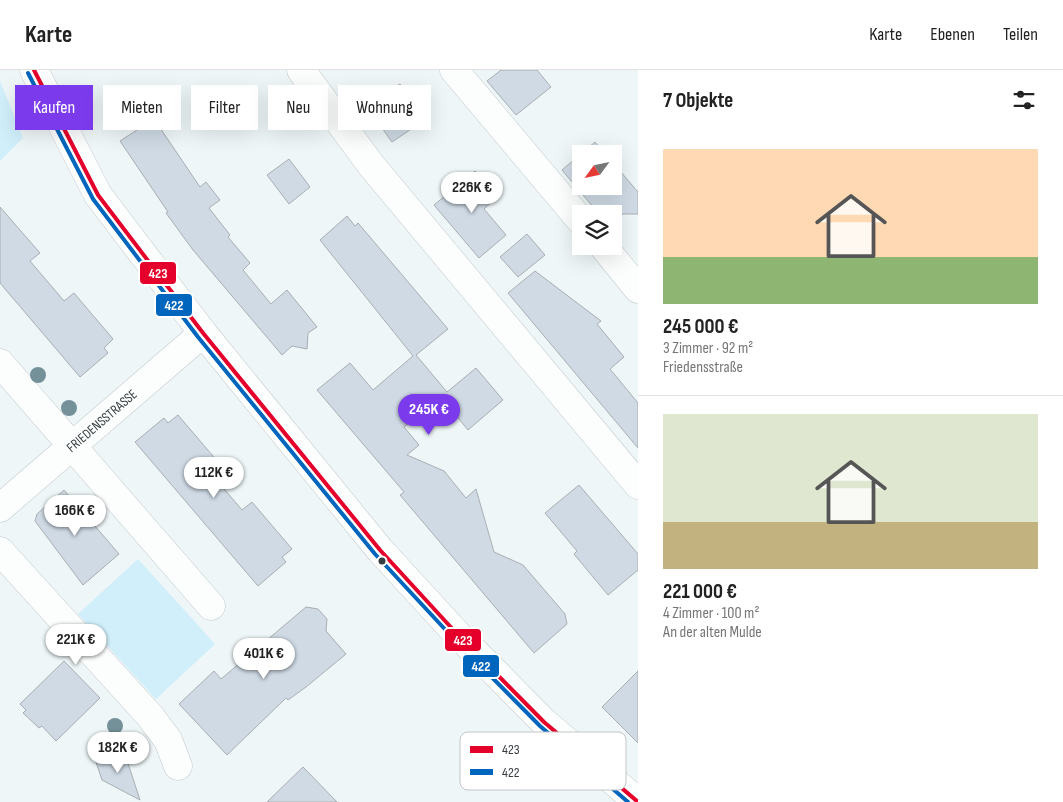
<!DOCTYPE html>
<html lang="de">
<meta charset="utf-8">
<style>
body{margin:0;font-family:"Sofia Sans Condensed",sans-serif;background:#f6f6f6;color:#222;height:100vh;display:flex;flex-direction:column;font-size:19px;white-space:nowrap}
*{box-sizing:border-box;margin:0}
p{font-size:16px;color:#767676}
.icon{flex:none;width:28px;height:28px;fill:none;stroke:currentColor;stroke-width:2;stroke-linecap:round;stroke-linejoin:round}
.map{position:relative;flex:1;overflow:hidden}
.drawer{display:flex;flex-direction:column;background:#fff;width:425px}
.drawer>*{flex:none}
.top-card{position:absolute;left:15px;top:15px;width:475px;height:45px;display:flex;gap:10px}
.needle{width:32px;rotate:237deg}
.buttons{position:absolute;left:572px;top:75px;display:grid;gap:10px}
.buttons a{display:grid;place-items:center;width:50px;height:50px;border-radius:0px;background:#fff;box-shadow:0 5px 20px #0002;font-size:25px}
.price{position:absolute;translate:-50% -42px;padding:0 11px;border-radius:18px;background:#fff;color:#222;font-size:16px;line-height:32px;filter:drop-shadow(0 1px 2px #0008)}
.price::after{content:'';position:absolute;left:50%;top:30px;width:15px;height:11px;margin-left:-8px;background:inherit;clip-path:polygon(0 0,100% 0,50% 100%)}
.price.selected{background:#7c3aed;color:#fff}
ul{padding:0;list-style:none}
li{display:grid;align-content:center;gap:10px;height:265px;padding:0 25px}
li+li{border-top:1px solid #e0e0e0}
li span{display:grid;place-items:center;height:155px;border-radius:0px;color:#555}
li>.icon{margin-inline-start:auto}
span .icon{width:90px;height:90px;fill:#fffc;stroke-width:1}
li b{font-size:21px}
h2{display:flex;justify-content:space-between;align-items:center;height:60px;padding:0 25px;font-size:21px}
.tag{padding:0 18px;border-radius:0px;background:#fff;box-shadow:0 5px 20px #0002;font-size:18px;line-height:45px}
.tag.selected{background:#7c3aed;color:#fff}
header{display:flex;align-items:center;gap:30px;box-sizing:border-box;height:70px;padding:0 25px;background:#fff;border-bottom:1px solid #e0e0e0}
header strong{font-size:24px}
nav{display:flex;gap:28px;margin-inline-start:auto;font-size:18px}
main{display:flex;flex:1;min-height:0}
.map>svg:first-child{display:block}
</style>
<header>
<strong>Karte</strong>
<nav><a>Karte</a><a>Ebenen</a><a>Teilen</a></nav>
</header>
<main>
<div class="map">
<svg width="638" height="732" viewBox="0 0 638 732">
<rect width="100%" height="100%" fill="#eef6f8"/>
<path fill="#d0effb" d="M0,11L23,68L0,91Z
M138,489L215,574L156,629L78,544Z"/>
<path fill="#cfdae5" stroke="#a9aeb2" d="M501,0H537L551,17L516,45L487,11Z
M400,14L426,49L392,72L367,37Z
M154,49L200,117L206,112L220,130L209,138L230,165L228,167L250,193L243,200L271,234L287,220L317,257L308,263L307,279L292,276L282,285L193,180L166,143L168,142L120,71Z
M595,72L605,84H581V116H614V94L638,122V144H599L562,100Z
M289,89L310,117L289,134L267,105Z
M475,101L497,127L484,139L506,165L479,188L434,135Z
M0,137L40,183L30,191L64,231L74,223L113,269L104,278L108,283L80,307L0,213Z
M347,146L355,156L358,153L448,259L416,285L447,322L476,298L503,330L468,360L441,327L404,357L419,375L407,385L444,401L466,428L476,419L494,482L523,495L565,544L567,554L534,583L400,425L404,422L317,320L350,293L373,320L413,286L320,170Z
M527,164L545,185L518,207L500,187Z
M535,201L601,251L597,254L624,287L610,299L638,333V378L508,223Z
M178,345L218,392L208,400L242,440L252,432L292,479L282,487L286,492L258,516L135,372L164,348L168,353Z
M579,415L638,484V500L608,525L574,484L577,481L545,443Z
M64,420L119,484L83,515L35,451L37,444Z
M306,537L318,539L327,549L326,561L346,584L306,617L288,630L286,628L227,685L179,634L214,601L221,609Z
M64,591L100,628L56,671L42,656L39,658L23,643L26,640L20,634Z
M638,601V673L602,637Z
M125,684L140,730L102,710L96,692Z
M303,697L337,732H267Z"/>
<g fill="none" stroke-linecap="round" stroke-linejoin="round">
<defs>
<g id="street">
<path d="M34,0L98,125L203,263L380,480L458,565L544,652L638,732"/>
<path d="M301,0L371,95L638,415"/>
<path d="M454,0L581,151"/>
<path d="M603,176L638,219"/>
<path d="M0,293L211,536"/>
<path id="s1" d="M0,438L203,263"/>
<path d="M0,481L150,646L168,670L178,696"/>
</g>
</defs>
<use href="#street" stroke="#c3cacd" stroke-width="29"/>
<use href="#street" stroke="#fcfefe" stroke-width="28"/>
<defs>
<path id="bus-1" d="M34,0L98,125L203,263L380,480L458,565L544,652L638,732"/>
<path id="bus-2" d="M28,3L93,129L198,267L375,484L454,569L540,656L628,732"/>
</defs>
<use href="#bus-1" stroke="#fff" stroke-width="8"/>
<use href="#bus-2" stroke="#fff" stroke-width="8"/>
<use href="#bus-1" stroke="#e4002b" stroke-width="4"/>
<use href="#bus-2" stroke="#0065bd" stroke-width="4"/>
</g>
<g fill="#74919a">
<circle cx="38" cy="305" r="8"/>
<circle cx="69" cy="338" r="8"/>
<circle cx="115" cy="656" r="8"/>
</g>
<circle fill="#373e41" stroke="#fff" stroke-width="2" cx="382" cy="491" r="4.5"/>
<g text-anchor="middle" stroke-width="4.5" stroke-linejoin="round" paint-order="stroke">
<g font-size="14" fill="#373e41" stroke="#fff">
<text dy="5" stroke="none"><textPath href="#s1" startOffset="134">FRIEDENSSTRASSE</textPath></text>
</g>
</g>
<rect x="460" y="662" width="166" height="58" rx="8" fill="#fff" stroke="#c3c5c6" stroke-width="1"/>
<rect x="470" y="676" width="23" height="7" fill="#e4002b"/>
<rect x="470" y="699" width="23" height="6" fill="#0065bd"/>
<g font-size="14" fill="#373e41">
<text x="502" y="684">423</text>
<text x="502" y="707">422</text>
</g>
<g stroke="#fff" stroke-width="2">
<rect x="139" y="191" width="38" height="24" rx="5" fill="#e4002b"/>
<rect x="155" y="223" width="38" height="24" rx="5" fill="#0065bd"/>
<rect x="444" y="558" width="38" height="24" rx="5" fill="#e4002b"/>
<rect x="462" y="584" width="38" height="24" rx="5" fill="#0065bd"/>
</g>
<g font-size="14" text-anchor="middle" font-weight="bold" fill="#fff">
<text x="158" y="208">423</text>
<text x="174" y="240">422</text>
<text x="463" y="575">423</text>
<text x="481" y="601">422</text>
</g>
</svg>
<div class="buttons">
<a><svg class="needle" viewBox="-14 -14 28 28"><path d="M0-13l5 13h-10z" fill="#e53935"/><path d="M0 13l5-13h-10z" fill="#767676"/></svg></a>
<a><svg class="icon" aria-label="layers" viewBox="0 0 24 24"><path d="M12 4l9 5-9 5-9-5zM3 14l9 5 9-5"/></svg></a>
</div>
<b class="price" style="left:472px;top:144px">226K €</b>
<b class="price selected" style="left:429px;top:366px">245K €</b>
<b class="price" style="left:214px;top:429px">112K €</b>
<b class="price" style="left:75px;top:467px">166K €</b>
<b class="price" style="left:76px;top:596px">221K €</b>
<b class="price" style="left:264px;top:610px">401K €</b>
<b class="price" style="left:118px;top:704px">182K €</b>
<div class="top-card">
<a class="tag selected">Kaufen</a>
<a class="tag">Mieten</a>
<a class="tag">Filter</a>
<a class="tag">Neu</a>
<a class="tag">Wohnung</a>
</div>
</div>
<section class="drawer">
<h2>7 Objekte<svg class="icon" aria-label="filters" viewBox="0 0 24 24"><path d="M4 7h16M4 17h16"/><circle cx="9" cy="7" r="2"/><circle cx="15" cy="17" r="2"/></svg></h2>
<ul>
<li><span style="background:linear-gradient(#ffd9b3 70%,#8fb573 0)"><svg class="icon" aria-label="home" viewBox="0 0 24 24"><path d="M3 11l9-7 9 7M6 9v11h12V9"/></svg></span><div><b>245 000 €</b><p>3 Zimmer · 92 m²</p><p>Friedensstraße</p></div></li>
<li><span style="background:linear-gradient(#dfe7d0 70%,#c2b280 0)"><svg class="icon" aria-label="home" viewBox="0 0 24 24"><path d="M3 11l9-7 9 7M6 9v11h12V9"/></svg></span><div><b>221 000 €</b><p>4 Zimmer · 100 m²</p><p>An der alten Mulde</p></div></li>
</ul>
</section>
</main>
